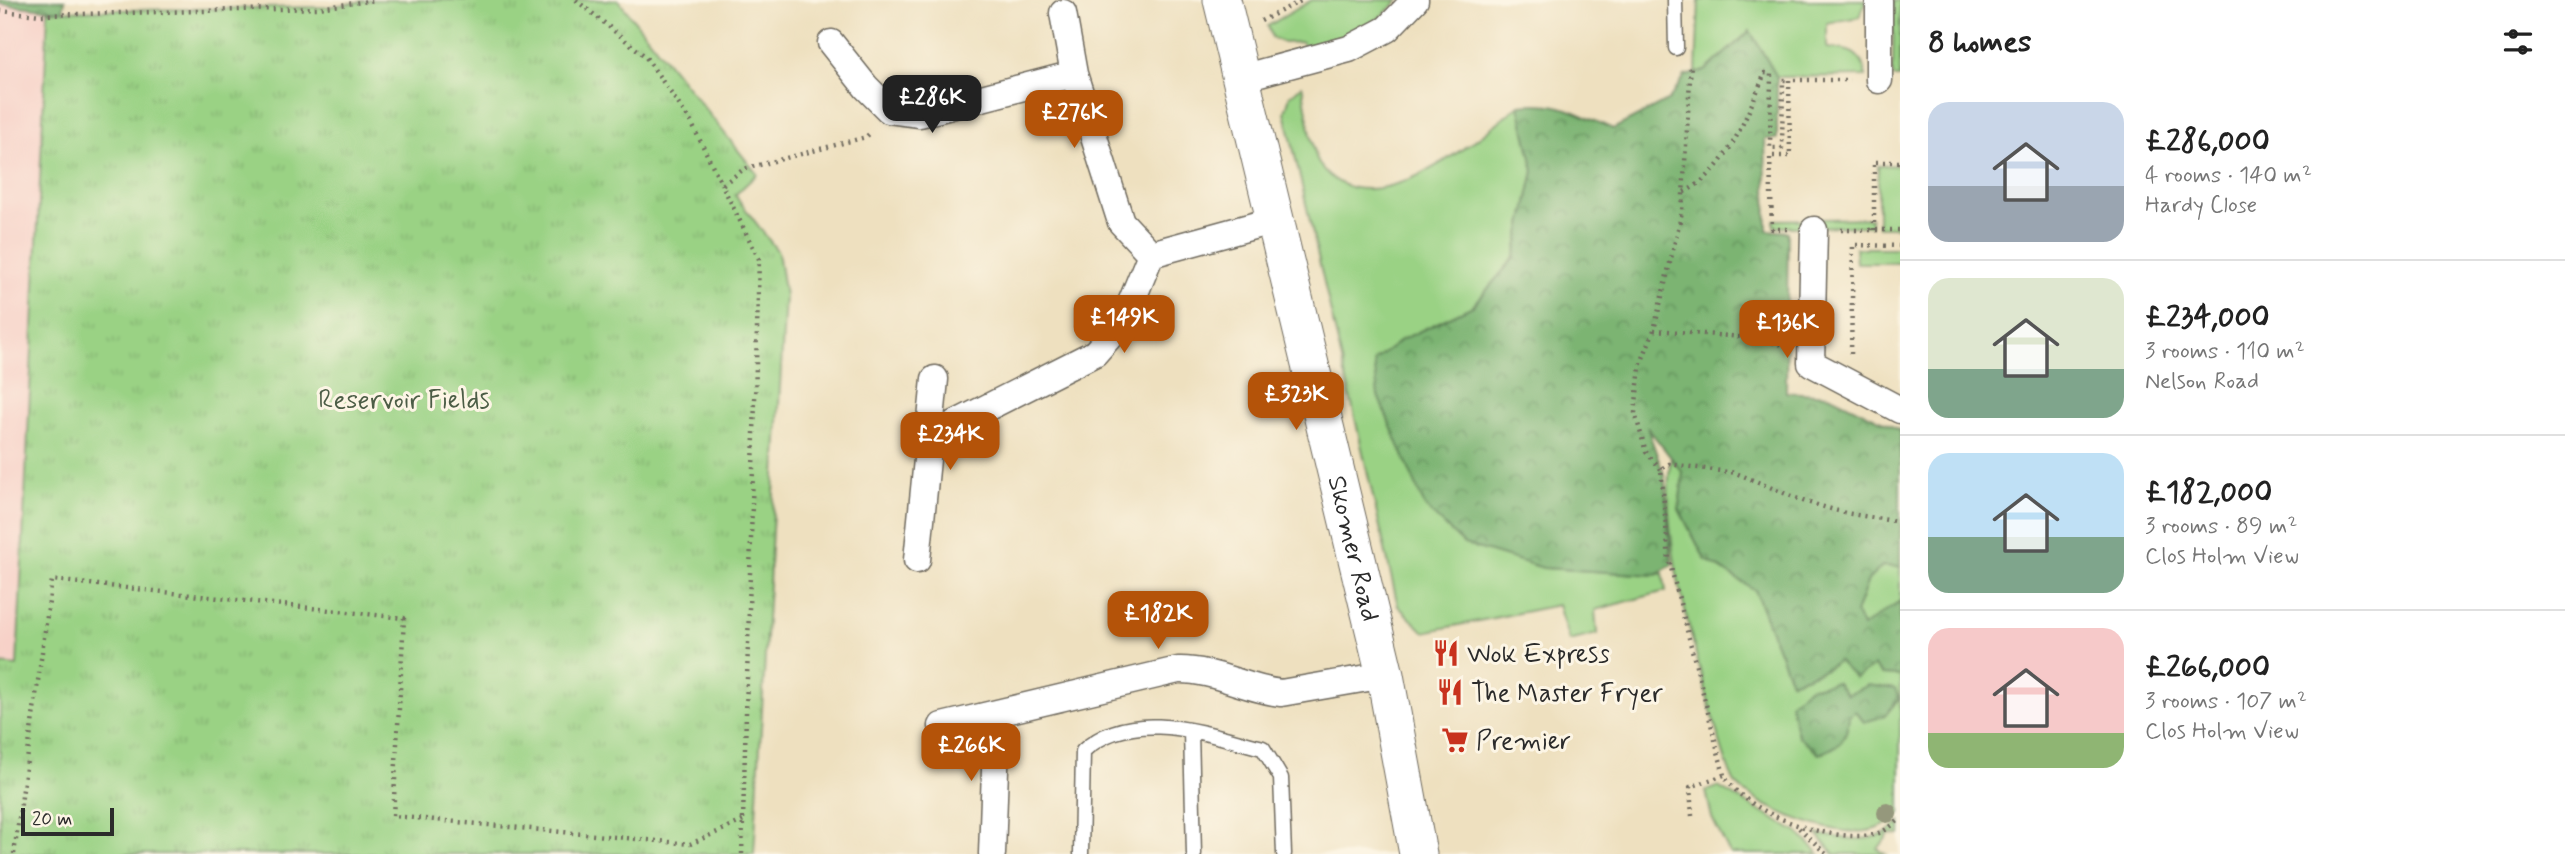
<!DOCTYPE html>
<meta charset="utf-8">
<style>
body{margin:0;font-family:Mynerve,sans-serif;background:#f6f6f6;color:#222;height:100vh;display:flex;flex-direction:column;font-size:26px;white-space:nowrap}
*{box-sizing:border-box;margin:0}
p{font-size:23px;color:#767676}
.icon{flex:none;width:38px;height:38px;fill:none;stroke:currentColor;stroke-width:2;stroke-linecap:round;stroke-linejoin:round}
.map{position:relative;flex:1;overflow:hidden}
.details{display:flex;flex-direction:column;background:#fff;width:665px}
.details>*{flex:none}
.scale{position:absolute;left:21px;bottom:18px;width:93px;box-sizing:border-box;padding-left:7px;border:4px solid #2b2b2b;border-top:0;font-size:19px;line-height:24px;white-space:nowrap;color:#2b2b2b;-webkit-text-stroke:5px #fcf5e5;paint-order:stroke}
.price{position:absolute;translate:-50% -60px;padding:0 16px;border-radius:14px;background:#b45309;color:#fff;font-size:23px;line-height:46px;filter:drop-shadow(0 2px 4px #0008)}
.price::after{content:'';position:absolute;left:50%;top:42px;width:21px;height:16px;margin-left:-10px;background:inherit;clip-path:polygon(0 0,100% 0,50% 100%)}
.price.on{background:#222;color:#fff}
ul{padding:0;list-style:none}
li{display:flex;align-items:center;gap:21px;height:175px;padding:0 28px}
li+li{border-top:2px solid #e0e0e0}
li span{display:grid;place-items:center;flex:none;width:196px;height:140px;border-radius:21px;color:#555}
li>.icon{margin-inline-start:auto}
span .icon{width:84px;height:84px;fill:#fffc;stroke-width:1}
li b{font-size:30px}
h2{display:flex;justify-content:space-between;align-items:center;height:84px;padding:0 28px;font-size:30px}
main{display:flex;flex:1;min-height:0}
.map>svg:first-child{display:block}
</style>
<main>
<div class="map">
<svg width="1900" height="854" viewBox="0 0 1900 854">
<defs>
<pattern id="forest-crowns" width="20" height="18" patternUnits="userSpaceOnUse" patternTransform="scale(1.75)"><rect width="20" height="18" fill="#7bb472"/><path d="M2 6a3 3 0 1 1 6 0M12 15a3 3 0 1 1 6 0" fill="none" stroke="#65935e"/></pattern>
<pattern id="park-tufts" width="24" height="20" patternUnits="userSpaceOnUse" patternTransform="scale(1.75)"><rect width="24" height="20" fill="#9ad284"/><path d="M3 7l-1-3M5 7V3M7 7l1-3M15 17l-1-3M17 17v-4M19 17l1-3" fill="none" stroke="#85b472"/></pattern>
</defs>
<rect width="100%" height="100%" fill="#fcf5e5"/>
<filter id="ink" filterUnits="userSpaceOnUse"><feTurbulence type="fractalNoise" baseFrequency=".0143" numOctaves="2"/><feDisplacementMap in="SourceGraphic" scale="14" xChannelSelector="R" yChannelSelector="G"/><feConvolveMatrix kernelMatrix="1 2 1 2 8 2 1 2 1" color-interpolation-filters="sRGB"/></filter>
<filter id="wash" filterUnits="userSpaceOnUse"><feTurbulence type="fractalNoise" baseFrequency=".00686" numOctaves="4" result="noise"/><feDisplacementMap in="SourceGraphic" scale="28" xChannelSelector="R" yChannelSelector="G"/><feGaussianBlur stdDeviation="1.57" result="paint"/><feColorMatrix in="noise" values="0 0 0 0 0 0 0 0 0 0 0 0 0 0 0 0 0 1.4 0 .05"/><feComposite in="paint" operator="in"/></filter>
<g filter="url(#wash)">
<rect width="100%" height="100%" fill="#eee0bf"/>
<path fill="#f7d1c8" d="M0,4L48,11L17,667L0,664Z"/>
<path fill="#9ad284" stroke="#627e58" stroke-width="2" d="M1312,0H1399C1364,34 1351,37 1304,48L1302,42L1284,43L1272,38L1268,26Z
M1699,0H1867L1859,17L1827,23V48C1850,49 1862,52 1866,76L1777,77L1750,31L1705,71L1696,73Z
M1894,0H1900V77H1893Z
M1302,85C1306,101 1312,154 1319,164C1368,233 1476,141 1519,105L1534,171L1515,257L1473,306L1401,340L1543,568L1655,575L1663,573L1666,591L1595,610L1597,634L1569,641L1558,605L1424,632L1398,606L1285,112L1290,96Z
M1900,165V227H1878V166Z
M1871,218V226L1774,227V220Z
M1855,248H1900V263H1856Z
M1671,458L1683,473L1679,509L1705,559L1755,590L1791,682L1823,670L1838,661L1874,666L1882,675L1900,676V813C1881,835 1853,834 1827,828C1798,821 1758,806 1736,784C1724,772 1681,597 1676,569C1670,534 1665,493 1671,458Z
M1882,566L1900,567V601L1862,628L1856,613L1868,580Z
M1718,787L1798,833L1820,854H1730L1712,818L1706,791Z
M1900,822V835L1889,834L1878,849L1886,854H1834L1817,834C1845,839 1879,846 1900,822Z"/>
<path fill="url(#forest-crowns)" stroke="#53704e" stroke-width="2" d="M0,0H65L63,11L0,4Z
M1750,31L1777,77V139H1765L1767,230L1788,232L1786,392L1829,395L1900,430V567L1882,566L1868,580L1856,613L1862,627L1900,601V676L1882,675L1874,666L1855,678L1838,661L1823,670L1791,682L1755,590L1705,559L1679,509L1683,473L1647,427L1664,475L1672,565L1655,575L1543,568L1464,544L1425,507L1378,396L1374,361L1401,340L1473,306L1515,257L1534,171L1519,105C1561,100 1576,113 1613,129L1669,100L1685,76L1705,71Z
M1836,682L1847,695L1868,685L1895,689L1899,698L1885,716L1864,722L1855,711L1849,716C1847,740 1841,746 1819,754L1798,736L1790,703L1808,688Z"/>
<path fill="url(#park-tufts)" stroke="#627e58" stroke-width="2" d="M371,0H618L757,174L735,195L778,252L785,296L754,854H0V664L17,666L48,11L326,7Z"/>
</g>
<g filter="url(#ink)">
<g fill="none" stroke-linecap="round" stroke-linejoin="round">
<defs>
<path id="lane" d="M1675,0L1676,48
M1191,731L1194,854
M1081,854L1083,751C1131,706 1207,734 1263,748L1281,778L1284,854"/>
<path id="street" d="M1879,0V80
M1063,13L1074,74L1121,222L1151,254
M831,43L866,87L889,110L920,114L1074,74
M1241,78L1349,49L1387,29L1415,0
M1814,230L1811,363L1900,410
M931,436L1095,353L1124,320L1151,254L1275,220
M917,560L935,379
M942,726L1178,670C1214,669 1245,689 1281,693L1385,675
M992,854L997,713"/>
<g id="secondary">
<path id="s1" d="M1222,0L1385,675L1418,854"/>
</g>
</defs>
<use href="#lane" stroke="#6f6a5f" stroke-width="17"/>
<use href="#street" stroke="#6f6a5f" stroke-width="29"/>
<use href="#secondary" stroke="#6f6a5f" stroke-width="39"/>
<path stroke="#6f6a5f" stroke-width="4.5" stroke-dasharray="2 5" stroke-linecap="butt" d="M576,0L645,56L691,122L722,185
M0,11L41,15L319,8L376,0
M1261,21L1303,0
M1684,192C1728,172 1747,114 1765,73L1771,74L1770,148H1782L1783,80H1789
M1787,229H1772L1770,156H1790L1789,80H1850
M1841,230H1900
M1874,230V162H1900
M1654,330L1755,338L1783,345
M1851,354L1853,245L1900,246
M1661,469L1646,452L1635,413L1640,366L1654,330L1682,212L1691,63
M1900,522L1845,513L1803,501L1736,473L1669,464L1661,469L1669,560L1724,775C1745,814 1829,842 1872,835C1883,833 1892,826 1900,819
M1692,816L1690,787L1724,775
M1799,828L1826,854
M14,854L52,580L404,618L393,816L690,844L745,820
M742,854L759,259L722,185L744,169L866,137L871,132"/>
<use href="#lane" stroke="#fff" stroke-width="14"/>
<use href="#street" stroke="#fff" stroke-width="26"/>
<use href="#secondary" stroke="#fff" stroke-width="37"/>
</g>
<circle fill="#95987c" cx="1887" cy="813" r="10"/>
</g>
<defs>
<symbol id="restaurant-bare" viewBox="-9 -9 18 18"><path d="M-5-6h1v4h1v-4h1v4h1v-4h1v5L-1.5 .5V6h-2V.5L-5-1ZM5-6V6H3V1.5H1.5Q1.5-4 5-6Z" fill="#c8321e" stroke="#fcf5e5" stroke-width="2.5" paint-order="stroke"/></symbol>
<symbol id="supermarket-bare" viewBox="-9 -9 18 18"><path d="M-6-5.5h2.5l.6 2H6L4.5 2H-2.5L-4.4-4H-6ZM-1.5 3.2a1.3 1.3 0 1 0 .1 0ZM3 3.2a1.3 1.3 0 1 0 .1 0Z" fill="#c8321e" stroke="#fcf5e5" stroke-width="2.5" paint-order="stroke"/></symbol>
</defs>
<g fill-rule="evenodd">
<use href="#restaurant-bare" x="1427" y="634" width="38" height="38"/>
<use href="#restaurant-bare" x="1431" y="673" width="38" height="38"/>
<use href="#supermarket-bare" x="1436" y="721" width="38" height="38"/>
</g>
<g text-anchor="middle" stroke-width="6" stroke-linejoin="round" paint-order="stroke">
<g font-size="26" fill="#4c5d46" stroke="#fcf5e5">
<text x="404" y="408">Reservoir Fields</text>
</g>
<g font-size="26" fill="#2b2b2b" stroke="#fcf5e5">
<text dy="9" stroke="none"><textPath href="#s1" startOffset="564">Skomer Road</textPath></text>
</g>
<g font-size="26" fill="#2b2b2b" stroke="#fcf5e5" text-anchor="start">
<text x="1467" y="662">Wok Express</text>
<text x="1471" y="701">The Master Fryer</text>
<text x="1476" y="749">Premier</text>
</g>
</g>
</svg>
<div class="scale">20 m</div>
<b class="price on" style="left:932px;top:135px">£286K</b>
<b class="price" style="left:1074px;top:150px">£276K</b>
<b class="price" style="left:1124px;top:355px">£149K</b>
<b class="price" style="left:1787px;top:360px">£136K</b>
<b class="price" style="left:1296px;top:432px">£323K</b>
<b class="price" style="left:950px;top:472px">£234K</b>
<b class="price" style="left:1158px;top:651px">£182K</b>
<b class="price" style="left:971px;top:783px">£266K</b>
</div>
<section class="details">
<h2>8 homes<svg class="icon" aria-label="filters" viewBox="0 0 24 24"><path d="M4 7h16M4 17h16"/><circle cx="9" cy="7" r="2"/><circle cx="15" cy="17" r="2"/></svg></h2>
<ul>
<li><span style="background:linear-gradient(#c9d6e8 60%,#9aa5b1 0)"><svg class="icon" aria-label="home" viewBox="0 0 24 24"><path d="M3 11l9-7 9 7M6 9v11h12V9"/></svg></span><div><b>£286,000</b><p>4 rooms · 140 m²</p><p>Hardy Close</p></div></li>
<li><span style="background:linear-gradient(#dfe7d0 65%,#7fa58c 0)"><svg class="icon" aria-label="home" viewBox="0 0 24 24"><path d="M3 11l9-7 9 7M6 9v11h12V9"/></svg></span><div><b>£234,000</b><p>3 rooms · 110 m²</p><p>Nelson Road</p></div></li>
<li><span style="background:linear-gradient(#bfe0f5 60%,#7fa58c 0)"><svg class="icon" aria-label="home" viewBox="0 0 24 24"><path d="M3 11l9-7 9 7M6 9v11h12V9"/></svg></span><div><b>£182,000</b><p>3 rooms · 89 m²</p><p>Clos Holm View</p></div></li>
<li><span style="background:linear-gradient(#f6c9c9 75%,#8fb573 0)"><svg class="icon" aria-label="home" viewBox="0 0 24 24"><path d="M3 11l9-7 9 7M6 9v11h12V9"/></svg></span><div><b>£266,000</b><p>3 rooms · 107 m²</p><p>Clos Holm View</p></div></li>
</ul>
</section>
</main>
